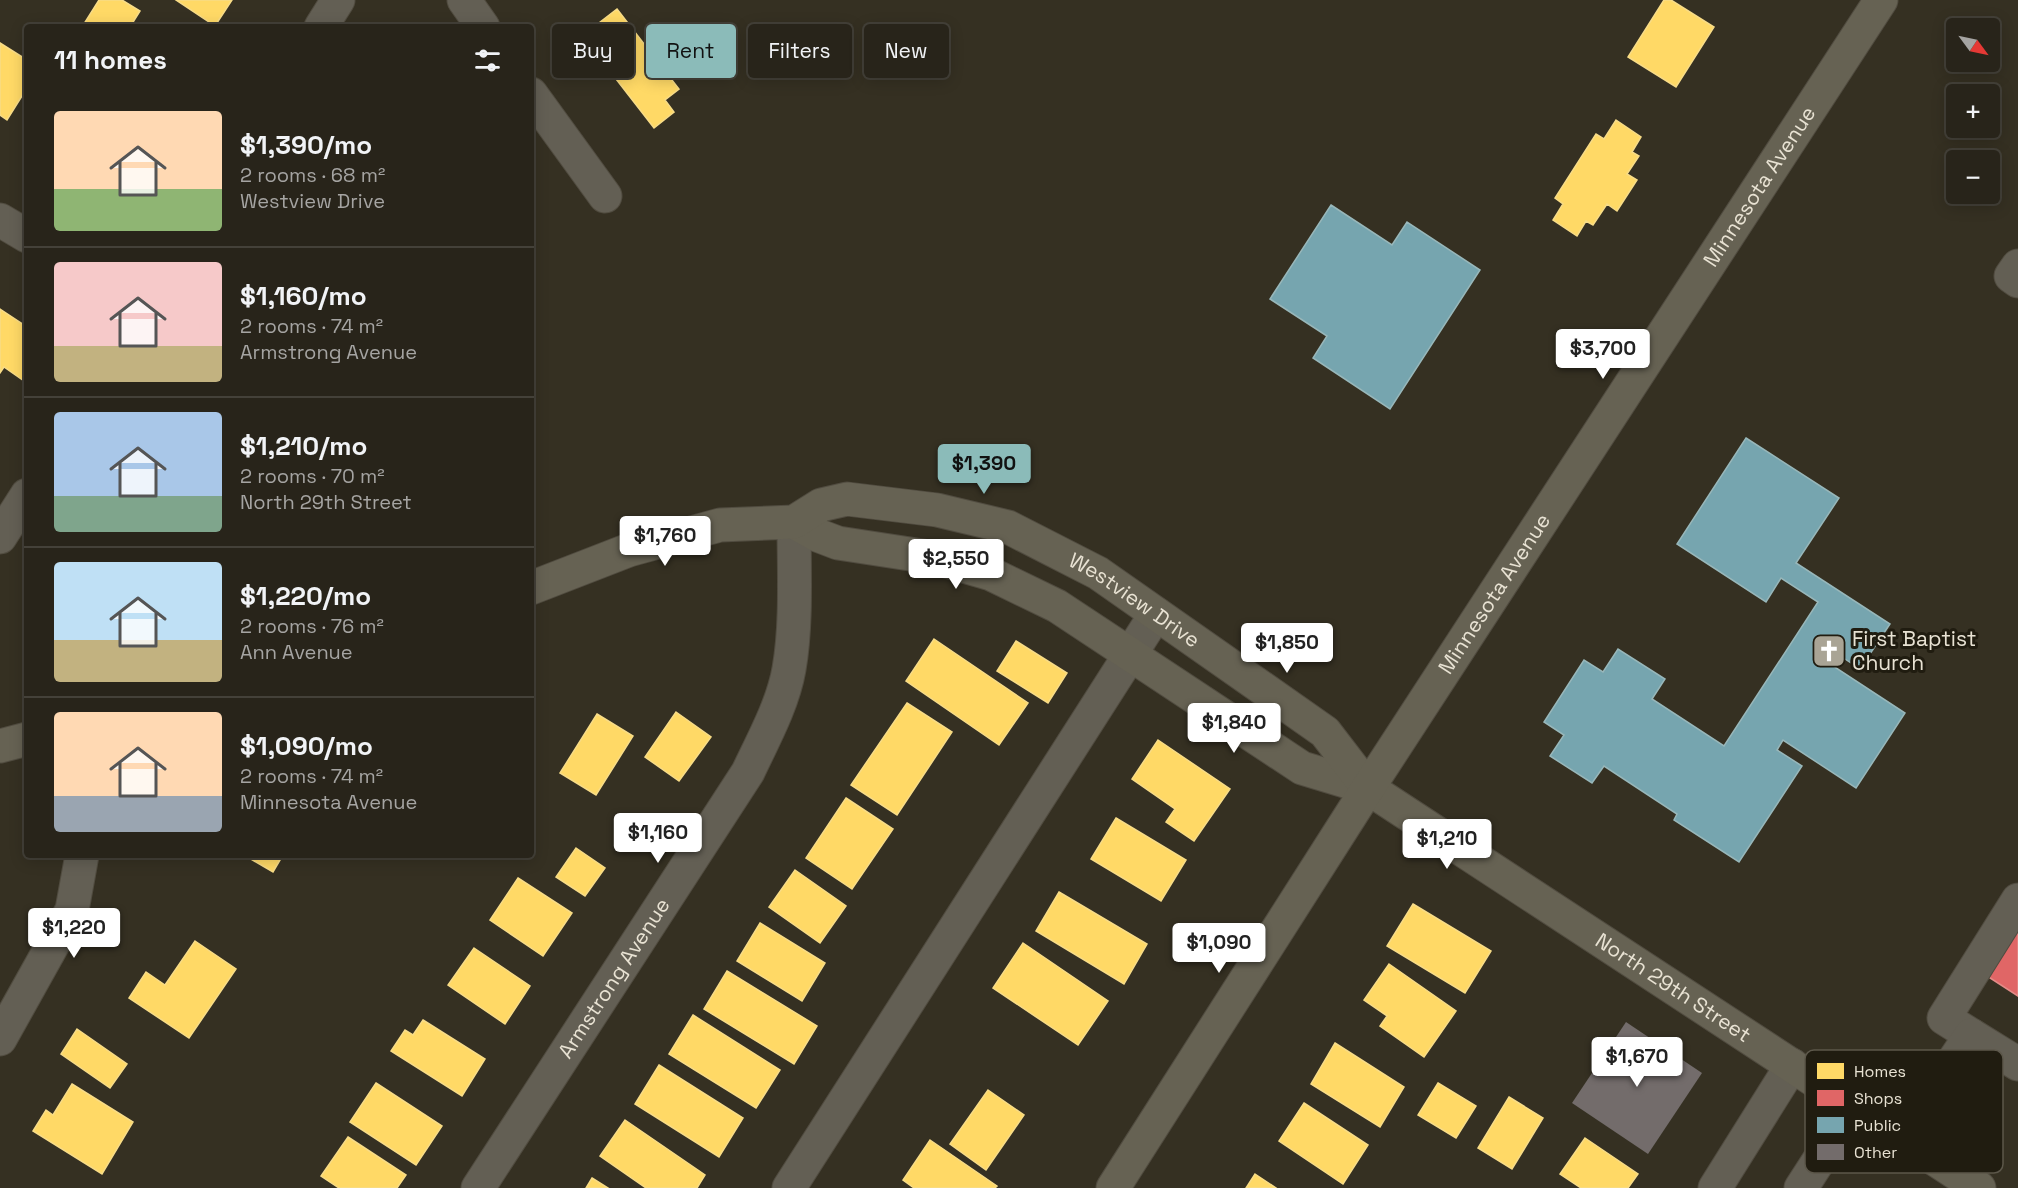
<!DOCTYPE html>
<meta charset="utf-8">
<style>
body{margin:0;font-family:"Space Grotesk",sans-serif;background:#302c23;color:#f1f3f6;height:100vh;display:flex;flex-direction:column;font-size:22px;white-space:nowrap}
*{box-sizing:border-box;margin:0}
p{font-size:20px;color:#a5a4a2}
.icon{flex:none;width:33px;height:33px;fill:none;stroke:currentColor;stroke-width:2;stroke-linecap:round;stroke-linejoin:round}
.map{position:relative;flex:1;overflow:hidden}
.side{position:absolute;left:24px;top:24px;width:510px;height:834px;display:flex;flex-direction:column;background:#28241a;border-radius:6px;box-shadow:0 3px 15px #0003,0 0 0 2px #444139}
.side>*{flex:none}
.banner{position:absolute;left:552px;top:24px;width:570px;height:54px;display:flex;gap:12px}
.needle{width:39px;rotate:123deg}
.buttons{position:absolute;left:1946px;top:18px;display:grid;gap:12px}
.buttons a{display:grid;place-items:center;width:54px;height:54px;border-radius:6px;background:#28241a;box-shadow:0 3px 15px #0003,0 0 0 2px #444139;font-size:30px}
.price{position:absolute;translate:-50% -51px;padding:0 14px;border-radius:6px;background:#fff;color:#222;font-size:20px;line-height:39px;filter:drop-shadow(0 2px 3px #0008)}
.price::after{content:'';position:absolute;left:50%;top:36px;width:18px;height:14px;margin-left:-9px;background:inherit;clip-path:polygon(0 0,100% 0,50% 100%)}
.price.current{background:#8bbbb9;color:#111}
ul{padding:0;list-style:none}
li{display:flex;align-items:center;gap:18px;height:150px;padding:0 30px}
li+li{border-top:2px solid #444139}
li span{display:grid;place-items:center;flex:none;width:168px;height:120px;border-radius:6px;color:#555}
li>.icon{margin-inline-start:auto}
span .icon{width:72px;height:72px;fill:#fffc;stroke-width:1}
li b{font-size:26px}
h2{display:flex;justify-content:space-between;align-items:center;height:72px;padding:0 30px;font-size:26px}
.tag{padding:0 21px;border-radius:6px;background:#28241a;box-shadow:0 3px 15px #0003,0 0 0 2px #444139;font-size:21px;line-height:54px}
.tag.current{background:#8bbbb9;color:#111}
.map>svg:first-child{display:block}
</style>
<div class="map">
<svg width="2018" height="1188" viewBox="0 0 2018 1188">
<rect width="100%" height="100%" fill="#353022"/>
<path fill="#ffd966" stroke="#f8dc87" stroke-width="1.5" d="M99,0H122L140,11L130,27H82Z
M176,0H232L215,26Z
M1664,0H1671L1714,27L1676,87L1628,57Z
M617,9L679,89L665,100L674,112L654,128L595,52L604,45L591,29Z
M0,43L27,60V88L7,120L0,115Z
M1616,120L1641,137L1632,152L1639,156L1627,174L1637,180L1617,211L1607,204L1593,225L1586,221L1577,236L1553,220L1563,204L1555,198L1596,134L1604,139Z
M0,309L27,327V376L24,381L4,367L0,373Z
M934,639L1028,703L999,745L906,681Z
M1016,641L1067,673L1048,703L997,671Z
M907,703L952,732L897,815L851,785Z
M676,712L711,737L679,781L645,757Z
M597,714L633,736L596,795L560,773Z
M1158,740L1230,789L1194,841L1166,822L1175,809L1132,779Z
M846,798L893,829L852,889L806,858Z
M1116,818L1186,860L1161,901L1091,859Z
M576,848L605,868L585,896L556,877Z
M244,855H283L273,872Z
M795,870L846,906L820,943L769,907Z
M518,878L572,913L543,956L490,920Z
M1059,892L1147,944L1124,984L1036,931Z
M1413,904L1491,951L1465,993L1387,946Z
M760,923L825,963L802,1001L737,961Z
M195,941L236,969L189,1038L129,998L146,972L165,985Z
M1023,943L1108,1001L1078,1045L993,988Z
M474,948L530,986L505,1024L448,985Z
M1389,964L1456,1011L1424,1057L1380,1026L1387,1016L1364,1000Z
M727,971L817,1026L794,1064L704,1009Z
M693,1015L780,1070L756,1108L669,1054Z
M423,1020L485,1059L462,1096L391,1051L405,1030L413,1035Z
M77,1029L127,1064L110,1088L61,1054Z
M1335,1043L1404,1087L1380,1127L1311,1084Z
M659,1065L743,1118L719,1157L635,1104Z
M376,1083L442,1126L416,1165L350,1122Z
M1438,1083L1476,1106L1456,1138L1418,1115Z
M72,1084L133,1122L102,1174L33,1131L46,1110L53,1115Z
M988,1090L1024,1115L986,1170L950,1144Z
M1509,1097L1543,1118L1512,1169L1478,1148Z
M1304,1103L1368,1145L1343,1184L1279,1141Z
M625,1120L705,1175L697,1188H646L600,1156Z
M348,1137L406,1175L397,1188H339L321,1176Z
M1585,1138L1638,1174L1628,1188H1581L1560,1174Z
M930,1140L997,1186L995,1188H914L903,1180Z
M1255,1174L1276,1188H1246Z
M592,1178L608,1188H586Z"/>
<path fill="#e06666" stroke="#e28b87" stroke-width="1.5" d="M2018,927V996L1987,976Z"/>
<path fill="#76a5af" stroke="#98b7ba" stroke-width="1.5" d="M1331,205L1392,245L1407,222L1480,270L1390,409L1313,358L1327,336L1270,299Z
M1746,438L1839,498L1796,563L1890,624L1860,669L1836,653L1830,664L1905,713L1856,788L1783,740L1777,750L1802,766L1739,862L1674,820L1677,814L1604,766L1592,783L1550,756L1564,735L1544,722L1584,660L1603,672L1618,649L1665,679L1652,699L1724,746L1818,602L1781,578L1766,602L1677,544Z"/>
<path fill="#736c6b" d="M1626,1022L1702,1073L1648,1154L1572,1103Z"/>
<g fill="none" stroke-linecap="round" stroke-linejoin="round">
<defs>
<g id="minor">
<path d="M464,0L483,27"/>
<path d="M321,27L338,0"/>
<path d="M531,94L605,196"/>
<path d="M0,220L27,236"/>
<path d="M2018,266L2011,276L2018,281"/>
<path d="M0,537L27,495"/>
<path d="M1971,1035L1944,1018L2018,900"/>
<path d="M0,1039L72,910L82,855"/>
<path d="M1903,1137L1971,1035L2018,1064"/>
<path id="s1" d="M478,1188L748,772C763,740 783,704 789,669C797,624 794,569 794,522"/>
<path d="M789,1188L1156,614"/>
<path d="M1715,1188L1792,1065"/>
<path d="M1801,1188L1854,1106"/>
</g>
<g id="major">
<path id="s2" d="M794,522L817,535L838,543L936,558L991,574L1057,606L1302,768L1368,788L1979,1188"/>
<path id="s3" d="M531,588L629,550L720,525L794,522L821,505L847,499L937,510L1008,527L1098,573L1325,732L1368,788"/>
<path d="M0,746L27,739"/>
<path id="s4" d="M1113,1188L1368,788L1881,0"/>
</g>
</defs>
<use href="#minor" stroke="#514c40" stroke-width="35"/>
<use href="#major" stroke="#514c40" stroke-width="35"/>
<use href="#minor" stroke="#635f54" stroke-width="33"/>
<use href="#major" stroke="#666253" stroke-width="33"/>
</g>
<defs>
<symbol id="church-square" viewBox="-11 -11 22 22"><rect x="-9" y="-9" width="18" height="18" rx="4" fill="#a9a495" stroke="#201c10"/><path d="M-1.2-6h2.4v3.5h3.3v2.4h-3.3V6h-2.4V-.1h-3.3v-2.4h3.3Z" fill="#fff"/></symbol>
</defs>
<g fill-rule="evenodd">
<use href="#church-square" x="1810" y="632" width="38" height="38"/>
</g>
<g text-anchor="middle" stroke-width="6" stroke-linejoin="round" paint-order="stroke">
<g font-size="21" fill="#e8e2d3" stroke="#201c10">
<text dy="7" stroke="none"><textPath href="#s4" startOffset="1192">Minnesota Avenue</textPath></text>
<text dy="7" stroke="none"><textPath href="#s4" startOffset="706">Minnesota Avenue</textPath></text>
<text dy="7" stroke="none"><textPath href="#s3" startOffset="642">Westview Drive</textPath></text>
<text dy="7" stroke="none"><textPath href="#s1" startOffset="250">Armstrong Avenue</textPath></text>
<text dy="7" stroke="none"><textPath href="#s2" startOffset="1006">North 29th Street</textPath></text>
</g>
<g font-size="21" fill="#e8e2d3" stroke="#201c10" text-anchor="start">
<text x="1852" y="646">First Baptist<tspan x="1852" dy="24">Church</tspan></text>
</g>
</g>
<rect x="1805" y="1050" width="198" height="123" rx="9" fill="#201c10" stroke="#5c574a" stroke-width="1.5"/>
<rect x="1817" y="1063" width="27" height="16" fill="#ffd966"/>
<rect x="1817" y="1090" width="27" height="16" fill="#e06666"/>
<rect x="1817" y="1117" width="27" height="16" fill="#76a5af"/>
<rect x="1817" y="1144" width="27" height="16" fill="#736c6b"/>
<g font-size="16" fill="#e8e2d3">
<text x="1854" y="1077">Homes</text>
<text x="1854" y="1104">Shops</text>
<text x="1854" y="1131">Public</text>
<text x="1854" y="1158">Other</text>
</g>
</svg>
<div class="buttons">
<a><svg class="needle" viewBox="-14 -14 28 28"><path d="M0-13l5 13h-10z" fill="#e53935"/><path d="M0 13l5-13h-10z" fill="#a5a4a2"/></svg></a>
<a>+</a>
<a>−</a>
</div>
<b class="price" style="left:1603px;top:380px">$3,700</b>
<b class="price current" style="left:984px;top:495px">$1,390</b>
<b class="price" style="left:665px;top:567px">$1,760</b>
<b class="price" style="left:956px;top:590px">$2,550</b>
<b class="price" style="left:1287px;top:674px">$1,850</b>
<b class="price" style="left:1234px;top:754px">$1,840</b>
<b class="price" style="left:658px;top:864px">$1,160</b>
<b class="price" style="left:1447px;top:870px">$1,210</b>
<b class="price" style="left:74px;top:959px">$1,220</b>
<b class="price" style="left:1219px;top:974px">$1,090</b>
<b class="price" style="left:1637px;top:1088px">$1,670</b>
<div class="banner">
<a class="tag">Buy</a>
<a class="tag current">Rent</a>
<a class="tag">Filters</a>
<a class="tag">New</a>
</div>
<section class="side">
<h2>11 homes<svg class="icon" aria-label="filters" viewBox="0 0 24 24"><path d="M4 7h16M4 17h16"/><circle cx="9" cy="7" r="2"/><circle cx="15" cy="17" r="2"/></svg></h2>
<ul>
<li><span style="background:linear-gradient(#ffd9b3 65%,#8fb573 0)"><svg class="icon" aria-label="home" viewBox="0 0 24 24"><path d="M3 11l9-7 9 7M6 9v11h12V9"/></svg></span><div><b>$1,390/mo</b><p>2 rooms · 68 m²</p><p>Westview Drive</p></div></li>
<li><span style="background:linear-gradient(#f6c9c9 70%,#c2b280 0)"><svg class="icon" aria-label="home" viewBox="0 0 24 24"><path d="M3 11l9-7 9 7M6 9v11h12V9"/></svg></span><div><b>$1,160/mo</b><p>2 rooms · 74 m²</p><p>Armstrong Avenue</p></div></li>
<li><span style="background:linear-gradient(#a9c7e8 70%,#7fa58c 0)"><svg class="icon" aria-label="home" viewBox="0 0 24 24"><path d="M3 11l9-7 9 7M6 9v11h12V9"/></svg></span><div><b>$1,210/mo</b><p>2 rooms · 70 m²</p><p>North 29th Street</p></div></li>
<li><span style="background:linear-gradient(#bfe0f5 65%,#c2b280 0)"><svg class="icon" aria-label="home" viewBox="0 0 24 24"><path d="M3 11l9-7 9 7M6 9v11h12V9"/></svg></span><div><b>$1,220/mo</b><p>2 rooms · 76 m²</p><p>Ann Avenue</p></div></li>
<li><span style="background:linear-gradient(#ffd9b3 70%,#9aa5b1 0)"><svg class="icon" aria-label="home" viewBox="0 0 24 24"><path d="M3 11l9-7 9 7M6 9v11h12V9"/></svg></span><div><b>$1,090/mo</b><p>2 rooms · 74 m²</p><p>Minnesota Avenue</p></div></li>
</ul>
</section>
</div>
